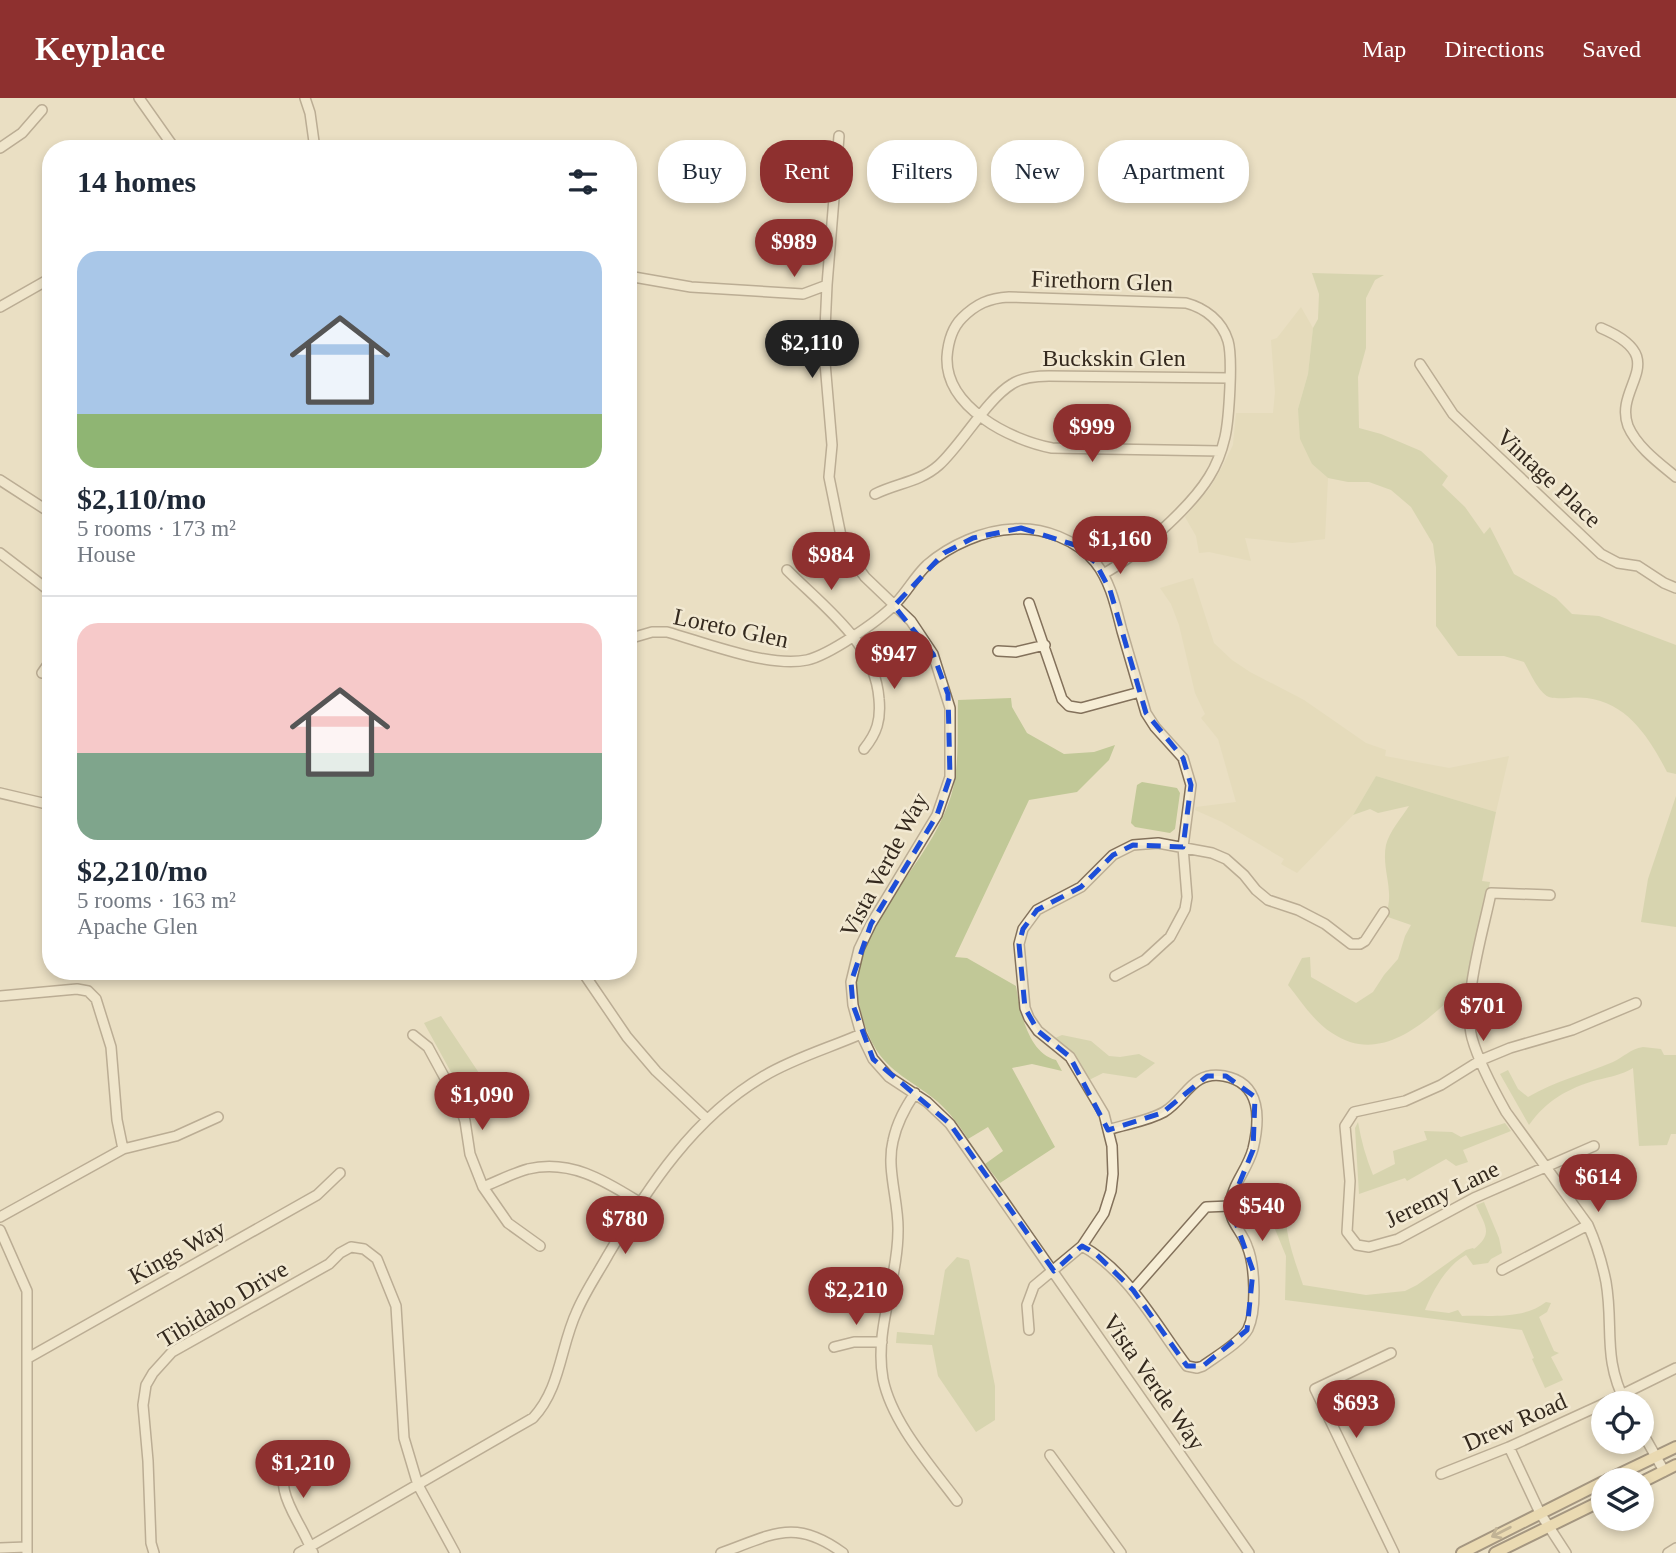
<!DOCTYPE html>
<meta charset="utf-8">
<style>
body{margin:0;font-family:"Times New Roman",serif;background:#f2f2f3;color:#1f2937;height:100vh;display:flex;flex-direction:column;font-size:26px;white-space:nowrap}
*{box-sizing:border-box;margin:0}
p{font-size:23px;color:#747a83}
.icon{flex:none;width:38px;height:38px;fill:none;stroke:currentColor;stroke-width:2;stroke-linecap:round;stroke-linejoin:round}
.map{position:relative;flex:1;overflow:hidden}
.side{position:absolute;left:42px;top:42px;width:595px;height:840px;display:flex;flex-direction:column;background:#fff;border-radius:28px;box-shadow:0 4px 10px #0003}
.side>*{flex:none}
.top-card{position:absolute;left:658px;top:42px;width:665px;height:63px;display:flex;gap:14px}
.controls{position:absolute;left:1591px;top:1293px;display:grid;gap:14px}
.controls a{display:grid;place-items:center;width:63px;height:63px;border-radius:50%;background:#fff;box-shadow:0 4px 10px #0003;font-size:35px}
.price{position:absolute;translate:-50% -60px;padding:0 16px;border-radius:24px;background:#8e302f;color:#fff;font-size:23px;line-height:46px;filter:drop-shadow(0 2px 4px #0008)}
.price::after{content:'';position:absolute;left:50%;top:42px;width:21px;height:16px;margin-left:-10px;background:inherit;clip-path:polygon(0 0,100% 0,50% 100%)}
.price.on{background:#222;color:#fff}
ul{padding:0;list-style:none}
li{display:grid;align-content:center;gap:14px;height:371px;padding:0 35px}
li+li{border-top:2px solid #e0e1e3}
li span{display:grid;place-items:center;height:217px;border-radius:21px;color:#555}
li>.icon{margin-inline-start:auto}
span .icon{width:126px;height:126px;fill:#fffc;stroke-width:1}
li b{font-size:30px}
h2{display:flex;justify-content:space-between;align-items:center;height:84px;padding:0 35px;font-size:30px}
.tag{padding:0 24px;border-radius:28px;background:#fff;box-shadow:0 4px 10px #0003;font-size:24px;line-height:63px}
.tag.on{background:#8e302f;color:#fff}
header{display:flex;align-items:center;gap:42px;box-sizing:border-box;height:98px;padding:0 35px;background:#8e302f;color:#fff}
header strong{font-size:33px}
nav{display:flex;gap:38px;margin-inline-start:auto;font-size:24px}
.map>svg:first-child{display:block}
</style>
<header>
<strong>Keyplace</strong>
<nav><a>Map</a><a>Directions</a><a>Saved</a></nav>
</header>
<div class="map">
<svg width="1676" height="1455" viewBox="0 0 1676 1455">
<rect width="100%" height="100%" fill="#eadfc3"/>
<path fill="#dfd8b1" d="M1301,209L1313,230L1308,276L1298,311L1312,366L1328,380L1325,441L1292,445L1245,440L1251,463L1209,454L1199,455L1196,438L1185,419L1210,390L1222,369L1233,347L1236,315H1273L1275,294L1271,242L1277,240Z
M1193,480L1214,545L1232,562L1250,574L1304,602L1366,645L1386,652L1385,658L1449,670L1509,658L1496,714L1376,678L1353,717L1297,775L1281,766L1284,761L1222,724L1195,712L1196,709L1236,704L1218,641L1201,620L1205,616L1195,595L1179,527L1171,506L1160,490Z"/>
<path fill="#c1c897" d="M1312,175L1384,177L1375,182L1366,200V250L1358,279L1359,330L1381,336L1421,353L1448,378L1442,387L1465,409L1484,436L1490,429L1514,476L1556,500L1572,516L1599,518L1676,547V676L1667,674C1650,641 1628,605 1587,600C1576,598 1557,602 1549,599C1538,594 1530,574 1524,564L1504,558H1458L1436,528V469L1433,446L1411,409L1391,392L1369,384H1348L1328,380L1312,366L1300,341L1298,311L1308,276L1313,230L1318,221L1319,196Z
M1011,600L1012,609L1027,635L1064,656L1094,654L1115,647L1109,662L1077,694L1029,702L955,859L967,860L1016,888C1020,913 1028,955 1056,962L1062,973L1032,966L1012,970L1055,1049L1000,1085L985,1066L1003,1053L988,1029L968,1041C959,1027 950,1015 938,1004C916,985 888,974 874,948C861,925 850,881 861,855C883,799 933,756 951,698C960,668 957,633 958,602Z
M1376,678L1496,714L1482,783L1490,784L1466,914H1463V889C1429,921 1382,969 1332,935C1314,924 1301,903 1288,887L1302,860L1310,859L1311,879L1356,905L1373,894L1384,877L1398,861L1405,838L1411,827L1385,818C1396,794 1381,772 1386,747C1389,734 1402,719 1409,708L1378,715L1370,711L1353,717Z
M1142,684L1177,690L1180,695L1175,731L1170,735L1135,729L1131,725L1137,687Z
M1676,698V829L1641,824L1648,781Z
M441,918L483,981L497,997L496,999H479L468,1005L424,925Z
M1062,937L1091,943L1109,958L1120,959L1139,956L1155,965L1136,980L1103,975L1089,982L1073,957L1055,940Z
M1643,949L1661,951L1664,957H1676V1036H1671L1667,1047L1639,1048L1633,970C1621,977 1610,979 1597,982C1568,990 1546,1003 1529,1027L1500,976L1508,972L1518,991L1528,999C1555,983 1585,976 1613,964C1624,959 1630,951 1643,949Z
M1358,1024C1361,1042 1366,1060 1373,1077L1395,1066L1393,1053L1427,1042L1424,1033L1452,1034L1461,1039L1505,1025L1511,1033L1463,1052L1468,1064L1456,1068L1446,1061L1407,1083L1405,1080L1359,1096L1355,1030Z
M1286,1084C1293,1097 1286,1115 1287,1132C1290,1151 1297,1169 1303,1187L1366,1197L1405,1193L1417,1187L1466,1152L1473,1150L1474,1151C1494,1135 1485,1128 1476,1107L1484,1104L1499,1140L1502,1155L1491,1161L1488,1165L1473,1167L1466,1157C1447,1167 1433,1192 1425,1212L1449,1215L1458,1212L1462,1218C1489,1217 1523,1222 1546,1204L1551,1205L1547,1214L1539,1219L1554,1253L1559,1255L1551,1259L1563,1282L1545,1290L1532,1261L1534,1260L1522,1232L1285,1202L1286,1158L1268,1114L1287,1106Z
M957,1159L969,1162L995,1288V1322L976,1334L938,1278L932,1247L896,1245L897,1234L934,1237L945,1172Z"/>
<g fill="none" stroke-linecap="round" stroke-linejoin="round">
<defs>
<path id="minor" d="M139,0L175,51
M305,0L310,15L315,51
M0,50L22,35L42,12
M628,178L691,189L803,196L827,187L839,38
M827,187L824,253L832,347L829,379L841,438L854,464L865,479L911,523L933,556L950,610V679L937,717L871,826L859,851L851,884L853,907L861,936L873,961L889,979L927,1004L950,1026L1249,1455
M0,209L51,180
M1601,230C1674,261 1613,288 1628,328C1637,349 1659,365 1676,379
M1420,266L1453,316L1601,456L1618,465L1638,468L1664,485L1676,490
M0,382L51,415
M875,396C897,385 920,384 939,367C962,346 987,301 1012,286C1023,279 1036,278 1049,278L1229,280
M0,455L51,494
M787,472C825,510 875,545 879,601C881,622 877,635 864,651
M1103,476C1135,459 1190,410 1209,379C1216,368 1222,352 1225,339C1229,321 1233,260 1228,243C1222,223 1205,210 1186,205L1009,199C989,200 976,206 962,220C952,230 948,245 947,259C945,309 1010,342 1052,350L1220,353
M1029,505L1062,601L1069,608L1081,610L1140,594
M628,541L652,534H667C706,545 769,570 807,562C829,557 877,524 893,508C906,496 914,479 927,467C950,447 984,432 1014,431C1043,429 1077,442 1095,464C1111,484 1116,510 1122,533C1130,561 1138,588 1146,615L1155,629L1183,660L1191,687L1183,749L1187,799L1185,811L1170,839L1145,862L1115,878
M998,553L1016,554L1045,547
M42,575L51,562
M0,695L51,707
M1550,797L1491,795C1483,834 1462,902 1472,940C1479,965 1493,991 1506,1014L1588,1127C1596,1145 1602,1164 1606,1184C1614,1230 1602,1259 1626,1306
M582,873L627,939L656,973L707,1021
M0,898L77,891L88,893L96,901L111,949L117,1022L123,1051
M413,937L428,949L460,1008L465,1023L470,1056L483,1089L508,1125L540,1148
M915,995C905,1010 897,1024 893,1043C886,1071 899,1104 898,1133C898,1182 874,1232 883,1281C892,1325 931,1368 957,1403
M1594,1048L1474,1100L1398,1141L1369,1149L1357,1147L1347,1134L1350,1083L1345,1028L1354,1014L1405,1003L1441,987L1481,962L1510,950L1572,932L1636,905
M483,1089C498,1083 513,1075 528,1071C571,1061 605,1083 639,1104
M0,1119L123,1051L176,1038L218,1019
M0,1132L27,1193V1455
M1082,1148C1129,1174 1155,1226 1187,1268L1197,1270L1203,1268C1215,1259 1241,1244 1248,1231C1257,1212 1255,1167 1247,1148C1243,1135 1229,1123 1230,1109C1231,1087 1247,1073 1253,1051C1260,1022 1262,985 1224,978C1192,972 1186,1001 1164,1014C1148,1023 1126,1026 1108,1032
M1502,1172L1588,1127
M1133,1192L1206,1109L1230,1108
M1029,1232L1027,1207L1034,1188L1082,1148L1104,1115L1111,1093L1113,1076L1112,1048L1104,1016L1070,959L1038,933L1029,920L1025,910L1019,846L1023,831L1037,812L1081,789L1113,757L1133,747L1158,745L1212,755L1226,761L1244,777L1256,792L1268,802L1298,812L1325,826L1351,846H1360L1365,843L1384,814
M834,1249L854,1244H882
M1391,1255L1315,1291L1394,1455
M28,1260L317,1097L340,1075
M1603,1306L1676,1270
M1642,1334L1664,1373
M286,1348C275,1403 294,1409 313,1455
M1509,1349L1540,1415L1566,1455
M1050,1357L1121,1455
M1441,1376L1509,1349L1603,1306
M0,1450L27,1449
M154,1455L151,1445L148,1363L143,1307L146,1287L153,1275L172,1254L329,1166L340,1155L351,1149L364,1151L377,1161L396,1208L404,1340L418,1387L455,1455
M299,1455L533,1320C561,1290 560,1249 577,1213C585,1194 598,1175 608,1157C648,1089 694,1019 764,978C794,960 829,950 861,936
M721,1455C772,1437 794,1419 843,1455
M1668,1455L1676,1450"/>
<path id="major" d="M1607,1382L1676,1349
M1642,1384L1676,1367
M1462,1455L1603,1384
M1495,1455L1603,1402"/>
</defs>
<use href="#minor" stroke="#83715b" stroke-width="12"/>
<use href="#major" stroke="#513f2f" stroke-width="14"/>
<use href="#minor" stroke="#f6edd5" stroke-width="9"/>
<use href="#major" stroke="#ebd49d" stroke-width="10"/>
</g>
<defs><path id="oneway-shaft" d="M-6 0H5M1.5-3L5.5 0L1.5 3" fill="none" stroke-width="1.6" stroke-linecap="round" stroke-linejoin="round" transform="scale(1.75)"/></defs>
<use stroke="#907e5e" href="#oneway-shaft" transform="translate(1501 1434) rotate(153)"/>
<path d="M0 0H1676V1455H0ZM1021,430L1075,447L1095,464L1110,492L1146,615L1183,660L1191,687L1183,749L1133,747L1113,757L1081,789L1037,812L1023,831L1019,846L1025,910L1038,933L1070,959L1108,1032L1162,1015L1207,978H1226L1255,999L1253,1052L1230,1108L1253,1173L1247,1232L1203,1268H1187L1133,1192L1095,1155L1082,1148L1054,1173L950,1026L873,961L853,907L851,884L871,826L937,717L950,679L948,596L933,556L894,508L944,455L973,440Z" fill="#eadfc3" fill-opacity=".55" fill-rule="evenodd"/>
<path fill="none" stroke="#1d4ed8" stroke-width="5" stroke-dasharray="14 9" stroke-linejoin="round" d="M1021,430L1075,447L1095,464L1110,492L1146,615L1183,660L1191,687L1183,749L1133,747L1113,757L1081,789L1037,812L1023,831L1019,846L1025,910L1038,933L1070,959L1108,1032L1162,1015L1207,978H1226L1255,999L1253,1052L1230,1108L1253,1173L1247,1232L1203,1268H1187L1133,1192L1095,1155L1082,1148L1054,1173L950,1026L873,961L853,907L851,884L871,826L937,717L950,679L948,596L933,556L894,508L944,455L973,440Z"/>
<g text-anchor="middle" stroke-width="5" stroke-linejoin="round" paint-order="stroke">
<g font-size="24" fill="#34291e" stroke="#f2e9d2">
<text transform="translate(1102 183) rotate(2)" y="8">Firethorn Glen</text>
<text x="1114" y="268">Buckskin Glen</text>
<text transform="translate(1549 380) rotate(43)" y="8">Vintage Place</text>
<text transform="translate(731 530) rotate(12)" y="8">Loreto Glen</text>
<text transform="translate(884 767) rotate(-62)" y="8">Vista Verde Way</text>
<text transform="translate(1442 1096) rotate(-26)" y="8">Jeremy Lane</text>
<text transform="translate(177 1154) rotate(-29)" y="8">Kings Way</text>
<text transform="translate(223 1206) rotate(-31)" y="8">Tibidabo Drive</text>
<text transform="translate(1154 1284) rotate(55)" y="8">Vista Verde Way</text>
<text transform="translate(1515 1324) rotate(-24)" y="8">Drew Road</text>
</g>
</g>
</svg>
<div class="controls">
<a><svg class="icon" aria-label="locate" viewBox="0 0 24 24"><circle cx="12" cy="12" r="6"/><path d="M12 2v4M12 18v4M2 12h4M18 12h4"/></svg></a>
<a><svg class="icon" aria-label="layers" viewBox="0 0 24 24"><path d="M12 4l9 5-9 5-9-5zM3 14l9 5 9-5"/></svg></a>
</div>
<b class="price" style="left:794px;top:181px">$989</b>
<b class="price on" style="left:812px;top:282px">$2,110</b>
<b class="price" style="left:1092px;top:366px">$999</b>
<b class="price" style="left:1120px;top:478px">$1,160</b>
<b class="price" style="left:831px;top:494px">$984</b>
<b class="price" style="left:894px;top:593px">$947</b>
<b class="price" style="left:1483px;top:945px">$701</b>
<b class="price" style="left:482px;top:1034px">$1,090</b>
<b class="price" style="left:1598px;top:1116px">$614</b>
<b class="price" style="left:1262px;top:1145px">$540</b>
<b class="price" style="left:625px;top:1158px">$780</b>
<b class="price" style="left:856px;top:1229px">$2,210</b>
<b class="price" style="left:1356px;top:1342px">$693</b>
<b class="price" style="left:303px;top:1402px">$1,210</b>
<div class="top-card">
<a class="tag">Buy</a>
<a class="tag on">Rent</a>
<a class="tag">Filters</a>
<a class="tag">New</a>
<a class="tag">Apartment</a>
</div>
<section class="side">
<h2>14 homes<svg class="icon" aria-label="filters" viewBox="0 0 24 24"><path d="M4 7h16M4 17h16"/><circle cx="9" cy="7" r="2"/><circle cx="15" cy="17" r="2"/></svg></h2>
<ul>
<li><span style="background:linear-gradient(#a9c7e8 75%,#8fb573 0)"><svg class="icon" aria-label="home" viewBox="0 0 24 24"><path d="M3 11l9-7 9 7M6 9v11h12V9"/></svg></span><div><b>$2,110/mo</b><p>5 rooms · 173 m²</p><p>House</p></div></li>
<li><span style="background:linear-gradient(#f6c9c9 60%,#7fa58c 0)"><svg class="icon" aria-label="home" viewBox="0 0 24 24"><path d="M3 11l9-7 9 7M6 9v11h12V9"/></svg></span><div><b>$2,210/mo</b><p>5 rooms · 163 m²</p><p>Apache Glen</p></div></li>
</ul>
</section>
</div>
